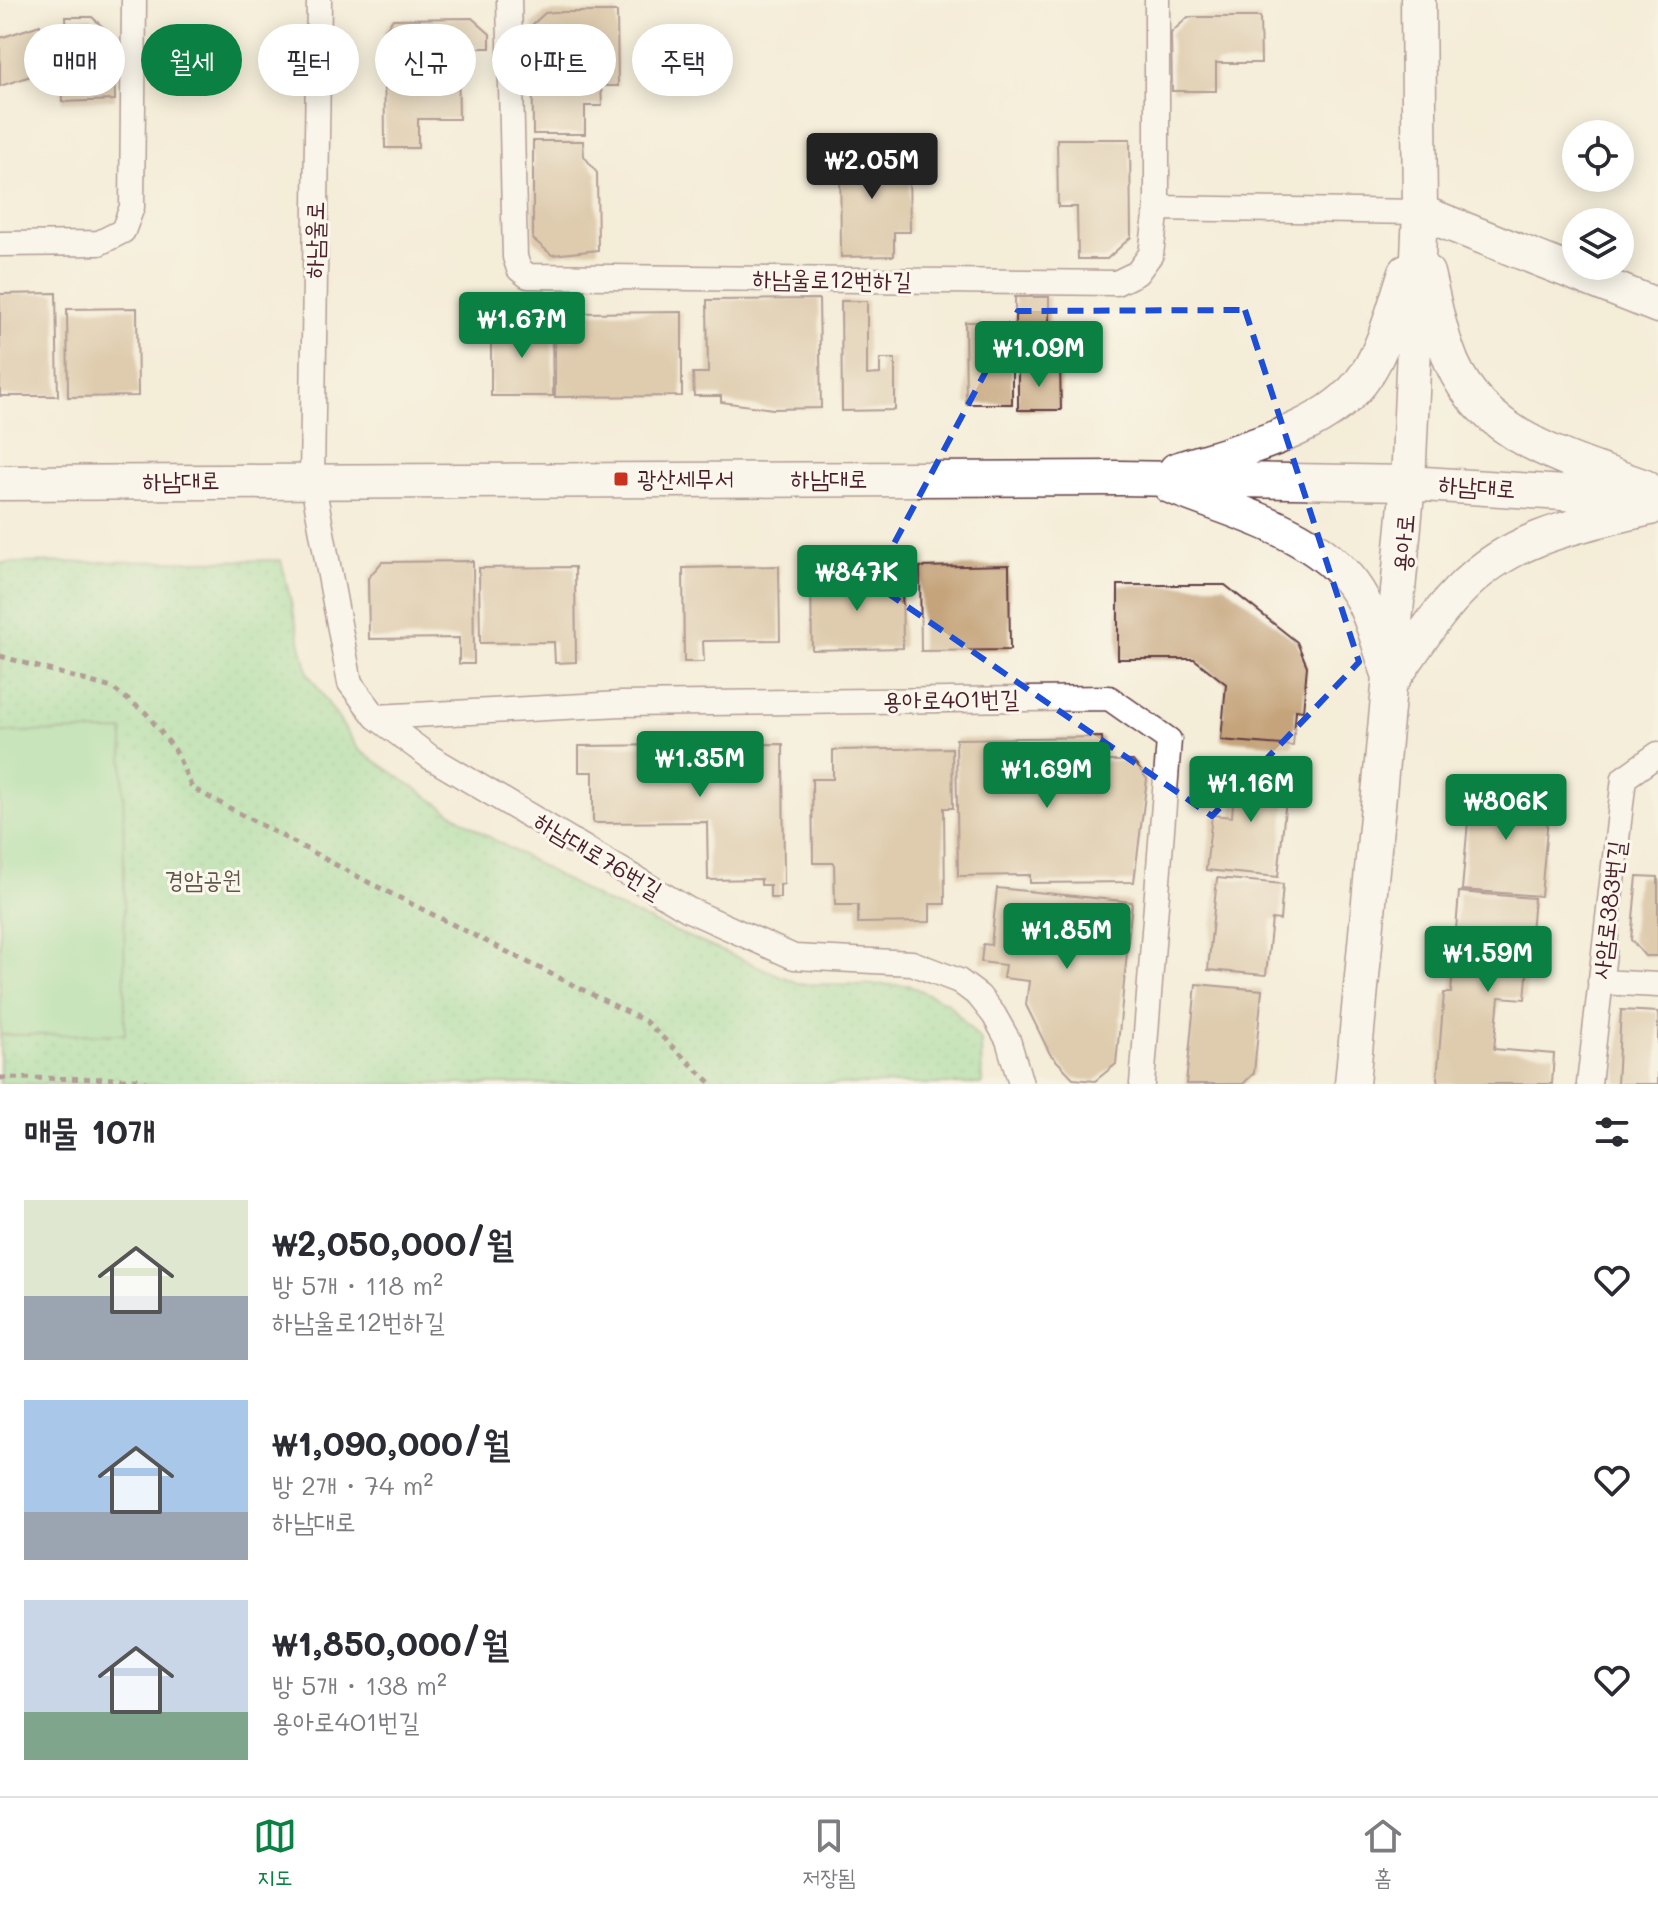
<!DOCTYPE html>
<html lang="ko">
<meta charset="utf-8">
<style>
body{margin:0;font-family:Mali,"Poor Story",sans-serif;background:#f7f7f7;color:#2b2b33;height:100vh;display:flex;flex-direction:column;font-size:30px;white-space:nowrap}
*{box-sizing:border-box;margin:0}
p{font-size:26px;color:#7c7c81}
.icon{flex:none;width:44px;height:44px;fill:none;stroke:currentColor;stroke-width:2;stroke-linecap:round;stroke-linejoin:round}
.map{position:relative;height:1084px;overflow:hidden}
.drawer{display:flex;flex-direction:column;background:#fff;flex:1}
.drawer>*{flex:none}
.hud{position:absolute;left:24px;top:24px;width:800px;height:72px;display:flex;gap:16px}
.tools{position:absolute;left:1562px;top:120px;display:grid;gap:16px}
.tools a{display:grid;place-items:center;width:72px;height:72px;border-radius:50%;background:#fff;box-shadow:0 4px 20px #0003;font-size:40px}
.price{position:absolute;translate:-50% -68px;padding:0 18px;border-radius:8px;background:#0b8043;color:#fff;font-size:26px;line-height:52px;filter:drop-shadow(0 2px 4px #0008)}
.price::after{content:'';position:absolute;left:50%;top:48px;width:24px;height:18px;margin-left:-12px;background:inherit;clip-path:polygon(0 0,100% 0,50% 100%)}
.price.current{background:#222;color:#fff}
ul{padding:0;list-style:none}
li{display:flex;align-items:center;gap:24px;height:200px;padding:0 24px}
li span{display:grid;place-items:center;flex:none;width:224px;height:160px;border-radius:0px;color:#555}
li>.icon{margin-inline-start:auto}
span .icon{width:96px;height:96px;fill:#fffc;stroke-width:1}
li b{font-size:34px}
h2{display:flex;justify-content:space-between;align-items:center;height:96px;padding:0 24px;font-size:34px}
.tag{padding:0 28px;border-radius:36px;background:#fff;box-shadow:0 4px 20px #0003;font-size:28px;line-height:72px}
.tag.current{background:#0b8043;color:#fff}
.menu{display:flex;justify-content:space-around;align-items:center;height:112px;border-top:2px solid #e1e1e2;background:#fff;font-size:22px;color:#7c7c81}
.menu a{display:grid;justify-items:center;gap:4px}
.menu .current{color:#0b8043}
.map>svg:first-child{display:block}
</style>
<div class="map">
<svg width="1658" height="1084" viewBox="0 0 1658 1084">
<defs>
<pattern id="park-dots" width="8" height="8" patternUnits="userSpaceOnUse" patternTransform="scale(2)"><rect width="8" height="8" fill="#91d994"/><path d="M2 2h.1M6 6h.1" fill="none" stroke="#7fba80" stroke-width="1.8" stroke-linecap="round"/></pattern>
</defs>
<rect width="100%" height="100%" fill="#fbf7ec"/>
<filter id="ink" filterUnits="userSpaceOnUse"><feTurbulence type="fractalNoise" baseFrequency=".0125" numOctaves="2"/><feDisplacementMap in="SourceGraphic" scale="16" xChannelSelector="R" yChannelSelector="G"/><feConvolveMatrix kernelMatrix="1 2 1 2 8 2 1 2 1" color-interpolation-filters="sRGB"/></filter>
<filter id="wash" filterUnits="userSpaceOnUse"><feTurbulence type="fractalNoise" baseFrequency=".006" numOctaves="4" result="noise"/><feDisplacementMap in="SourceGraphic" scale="32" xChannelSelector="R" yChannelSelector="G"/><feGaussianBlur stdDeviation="1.8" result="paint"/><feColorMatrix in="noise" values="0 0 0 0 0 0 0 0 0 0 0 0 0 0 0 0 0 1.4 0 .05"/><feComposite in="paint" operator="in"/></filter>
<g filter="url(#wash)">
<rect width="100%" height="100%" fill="#f4edd8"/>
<path fill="url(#park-dots)" stroke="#6e7c60" stroke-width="2" d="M281,560L308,673L359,750L479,831L603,901L800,984L908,985L948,1003L981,1041L982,1084H0V563Z"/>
<path fill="#91d994" stroke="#6e7c60" stroke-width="2" d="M123,731L125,1034L0,1035V732Z"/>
<g id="blocks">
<path fill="#c5a47b" d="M554,12H617L618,86H601L602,106H585V134H533L532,25L545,13Z
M66,17H92L114,37L115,100L62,102L60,38H67Z
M1188,17H1260L1261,63H1216V91H1172L1171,33Z
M472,18L490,34V48H428V60H458L459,119H418V148H385L384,31L393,19Z
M40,25L55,68L0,86V38Z
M1057,139H1130L1131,237L1107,259H1078L1077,207H1058Z
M533,141H583L584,156L597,173L598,250L552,255L533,239Z
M840,146H893V165L909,164L910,232H894V256L841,257Z
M56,293L58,396H0V294Z
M1015,297H1049V352H1015Z
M819,299L821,408L773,409L721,402V396H694L693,373H708L707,300Z
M841,301H867V375L880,374V359H895V410L842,411Z
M137,308L138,396L68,397L67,309Z
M682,312V396L555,397V339H575V313Z
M965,322H981V346H1012V404H966Z
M552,324L553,396H491V325Z
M1018,367H1060L1061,410H1018Z
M473,561L474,664H459V638L369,639L368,578L382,562Z
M1009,565L1010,650L921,651L920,567Z
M779,566L780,640L703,641L704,662H684L683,568Z
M575,567L576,662L555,663L554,642L480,643L479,568Z
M902,577L903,648L812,650L811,578Z
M1118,585H1225L1297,642L1307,666L1303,711L1296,710L1293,746L1221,740L1226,684L1194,659H1118Z
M1102,737L1103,761H1133L1147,779L1134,882L1030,883V875L958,876L956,739Z
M783,744L784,884L780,885V898H770V885H761V879L708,880L707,822L593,823V772H579V746Z
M952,748L953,808H944L945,904H930V922L858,923V905H835L834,863H813L812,779H833V750Z
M1236,764L1289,769L1278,877L1206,870L1212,815L1232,817Z
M1471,787L1550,794L1541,896L1462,890Z
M1637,876L1658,877V956H1645L1631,940Z
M1217,878L1283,884L1280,920L1272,919L1266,975L1208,970Z
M997,888L1132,902L1116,1064L1095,1081L1074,1079L1050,1054L1026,1005L1029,981L1003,978L1005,965L981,962L983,944L991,945Z
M1459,892L1534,898L1525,999L1499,997L1494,1049L1554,1054L1552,1084H1439L1437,1080L1444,993H1451Z
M1196,984L1262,990L1254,1073L1243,1084H1186Z
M1621,1010L1658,1012V1084H1617Z"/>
</g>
</g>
<g filter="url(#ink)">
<use href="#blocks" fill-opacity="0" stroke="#643e45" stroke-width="2"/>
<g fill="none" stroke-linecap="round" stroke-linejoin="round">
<defs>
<path id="street" d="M319,0L312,479L350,683L376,717L430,757L689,910L794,957L912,963L959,981L979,996L994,1015L1008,1040L1021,1084
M509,0L515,257L519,269L528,276L1116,283L1137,273L1151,254L1157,208V0
M1157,208L1420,212
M0,244L99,243L123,231L132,207L134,0
M376,717L621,704L1109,698L1169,740L1142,1084
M1600,982L1658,985
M1589,1084L1624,778L1658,754"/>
<path id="secondary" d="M1420,212L1658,306
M1427,273C1433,298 1438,325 1447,350C1475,437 1569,459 1645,487
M1176,470C1235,451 1330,431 1366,375C1386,345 1394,306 1406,272
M0,483L1120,478L1408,483L1658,499
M1170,486C1235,513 1328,533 1363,601C1374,623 1380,648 1388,671
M1392,680C1415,648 1436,613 1464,586C1514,535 1584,524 1650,508
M1352,1084L1408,483L1420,212L1418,0"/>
</defs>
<use href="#street" stroke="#643e45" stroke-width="27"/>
<use href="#secondary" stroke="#643e45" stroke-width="37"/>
<path stroke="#643e45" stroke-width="5" stroke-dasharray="6 6" stroke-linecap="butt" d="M0,656L112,688L146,713L175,750L192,788L368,882L645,1021L712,1084
M0,1078L142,1079L147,1084"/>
<use href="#street" stroke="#fff" stroke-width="24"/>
<use href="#secondary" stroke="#fff" stroke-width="34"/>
</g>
</g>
<path d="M0 0H1658V1084H0ZM1245,310L1359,662L1212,816L873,583L1018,311Z" fill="#f4edd8" fill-opacity=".55" fill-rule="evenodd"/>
<path fill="none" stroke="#1d4ed8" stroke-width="6" stroke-dasharray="16 10" stroke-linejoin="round" d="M1245,310L1359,662L1212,816L873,583L1018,311Z"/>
<rect fill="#c8321e" stroke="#fbf7ec" stroke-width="3" x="613" y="471" width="16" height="16" rx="4"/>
<g text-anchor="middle" stroke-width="6" stroke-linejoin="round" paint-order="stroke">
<g font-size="24" fill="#4a1f2b" stroke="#fbf7ec">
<text transform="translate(315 240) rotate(-89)" y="8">하남울로</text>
<text transform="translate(832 280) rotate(1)" y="8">하남울로12번하길</text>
<text x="829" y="487">하남대로</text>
<text transform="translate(181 481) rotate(-1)" y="8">하남대로</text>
<text transform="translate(1477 487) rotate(4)" y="8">하남대로</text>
<text transform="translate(1404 543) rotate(-86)" y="8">용아로</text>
<text transform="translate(951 700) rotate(-1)" y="8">용아로401번길</text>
<text transform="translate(598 856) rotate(31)" y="8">하남대로76번길</text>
<text transform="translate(1609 910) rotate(-83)" y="8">사암로383번길</text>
</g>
<g font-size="24" fill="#4a1f2b" stroke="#fbf7ec" text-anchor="start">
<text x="637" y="487">광산세무서</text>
</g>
<g font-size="24" fill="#5f574a" stroke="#fbf7ec">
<text x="203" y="888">경암공원</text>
</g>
</g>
</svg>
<div class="tools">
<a><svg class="icon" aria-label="locate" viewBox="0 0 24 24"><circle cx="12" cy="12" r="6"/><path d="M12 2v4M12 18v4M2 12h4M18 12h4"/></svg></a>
<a><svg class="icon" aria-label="layers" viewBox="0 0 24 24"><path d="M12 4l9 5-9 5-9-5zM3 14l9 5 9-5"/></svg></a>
</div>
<b class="price current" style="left:872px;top:201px">₩2.05M</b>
<b class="price" style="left:522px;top:360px">₩1.67M</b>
<b class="price" style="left:1039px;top:389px">₩1.09M</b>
<b class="price" style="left:857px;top:613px">₩847K</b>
<b class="price" style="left:700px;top:799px">₩1.35M</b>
<b class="price" style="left:1047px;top:810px">₩1.69M</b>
<b class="price" style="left:1251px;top:824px">₩1.16M</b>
<b class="price" style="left:1506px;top:842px">₩806K</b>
<b class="price" style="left:1067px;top:971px">₩1.85M</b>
<b class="price" style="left:1488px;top:994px">₩1.59M</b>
<div class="hud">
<a class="tag">매매</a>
<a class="tag current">월세</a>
<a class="tag">필터</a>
<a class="tag">신규</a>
<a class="tag">아파트</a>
<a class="tag">주택</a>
</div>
</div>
<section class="drawer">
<h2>매물 10개<svg class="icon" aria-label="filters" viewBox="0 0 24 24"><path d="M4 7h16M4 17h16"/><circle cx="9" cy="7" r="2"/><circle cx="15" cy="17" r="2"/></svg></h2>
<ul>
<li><span style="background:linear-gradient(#dfe7d0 60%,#9aa5b1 0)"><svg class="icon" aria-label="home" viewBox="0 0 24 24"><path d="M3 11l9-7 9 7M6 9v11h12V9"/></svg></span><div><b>₩2,050,000/월</b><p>방 5개 · 118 m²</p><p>하남울로12번하길</p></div><svg class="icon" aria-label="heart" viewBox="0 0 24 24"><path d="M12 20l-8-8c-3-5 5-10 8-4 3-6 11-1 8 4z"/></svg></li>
<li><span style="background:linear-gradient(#a9c7e8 70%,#9aa5b1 0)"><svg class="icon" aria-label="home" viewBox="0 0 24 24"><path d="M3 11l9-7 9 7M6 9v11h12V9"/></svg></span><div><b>₩1,090,000/월</b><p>방 2개 · 74 m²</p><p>하남대로</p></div><svg class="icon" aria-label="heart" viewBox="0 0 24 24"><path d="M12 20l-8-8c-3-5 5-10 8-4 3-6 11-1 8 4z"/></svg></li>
<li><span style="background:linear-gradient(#c9d6e8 70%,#7fa58c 0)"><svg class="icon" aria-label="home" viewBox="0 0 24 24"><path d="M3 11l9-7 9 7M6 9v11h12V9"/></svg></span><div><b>₩1,850,000/월</b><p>방 5개 · 138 m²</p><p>용아로401번길</p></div><svg class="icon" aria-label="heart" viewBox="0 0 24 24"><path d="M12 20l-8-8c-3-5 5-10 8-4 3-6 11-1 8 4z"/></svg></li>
</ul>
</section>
<nav class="menu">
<a class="current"><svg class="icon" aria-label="map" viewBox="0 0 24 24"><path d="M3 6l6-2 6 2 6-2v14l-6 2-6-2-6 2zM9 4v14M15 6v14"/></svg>지도</a>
<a><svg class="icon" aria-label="saved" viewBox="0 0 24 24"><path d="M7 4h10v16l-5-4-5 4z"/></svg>저장됨</a>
<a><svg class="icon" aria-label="home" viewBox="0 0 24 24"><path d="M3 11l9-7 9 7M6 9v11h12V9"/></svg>홈</a>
</nav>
